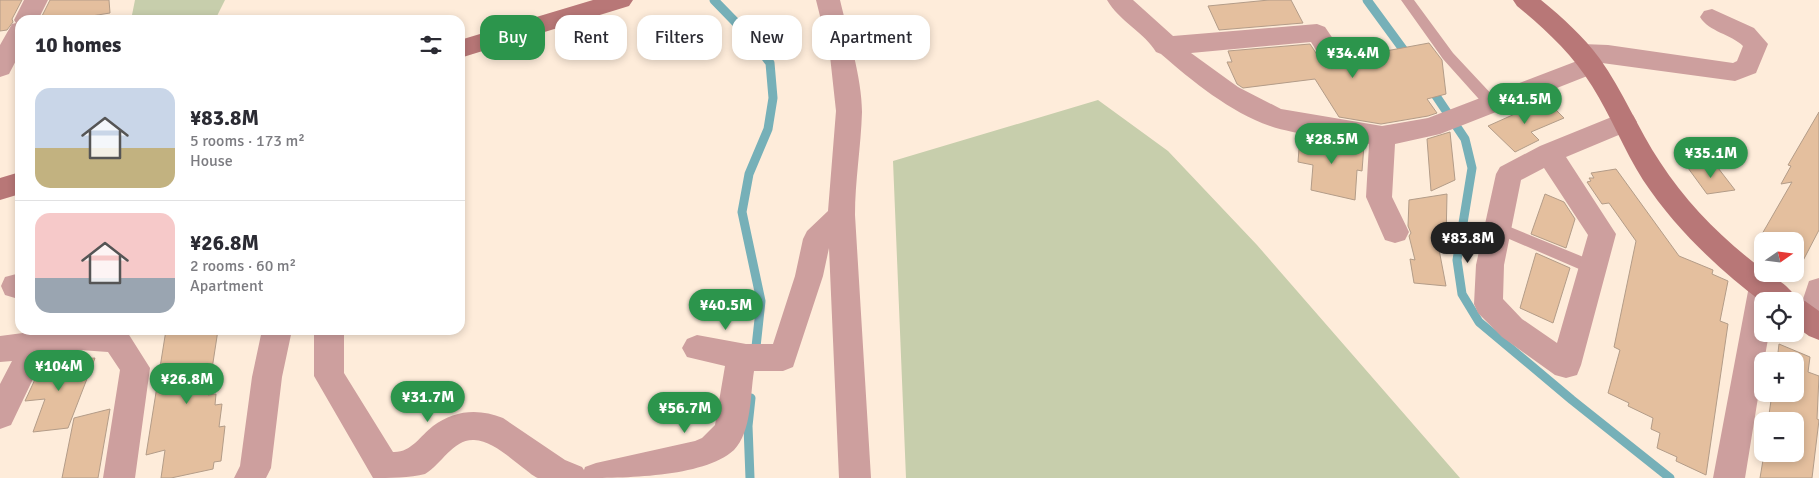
<!DOCTYPE html>
<meta charset="utf-8">
<style>
body{margin:0;font-family:Signika,sans-serif;background:#f2f2f3;color:#2b2b33;height:100vh;display:flex;flex-direction:column;font-size:19px;white-space:nowrap}
*{box-sizing:border-box;margin:0}
p{font-size:16px;color:#7c7c81}
.icon{flex:none;width:28px;height:28px;fill:none;stroke:currentColor;stroke-width:2;stroke-linecap:round;stroke-linejoin:round}
.map{position:relative;flex:1;overflow:hidden}
.sheet{position:absolute;left:15px;top:15px;width:450px;height:320px;display:flex;flex-direction:column;background:#fff;border-radius:15px;box-shadow:0 2px 8px #0003}
.sheet>*{flex:none}
.hud{position:absolute;left:480px;top:15px;width:475px;height:45px;display:flex;gap:10px}
.needle{width:32px;rotate:76deg}
.controls{position:absolute;left:1754px;top:232px;display:grid;gap:10px}
.controls a{display:grid;place-items:center;width:50px;height:50px;border-radius:10px;background:#fff;box-shadow:0 2px 8px #0003;font-size:25px}
.price{position:absolute;translate:-50% -42px;padding:0 11px;border-radius:18px;background:#2c954c;color:#fff;font-size:16px;line-height:32px;filter:drop-shadow(0 1px 2px #0008)}
.price::after{content:'';position:absolute;left:50%;top:30px;width:15px;height:11px;margin-left:-8px;background:inherit;clip-path:polygon(0 0,100% 0,50% 100%)}
.price.active{background:#222;color:#fff}
ul{padding:0;list-style:none}
li{display:flex;align-items:center;gap:15px;height:125px;padding:0 20px}
li+li{border-top:1px solid #e1e1e2}
li span{display:grid;place-items:center;flex:none;width:140px;height:100px;border-radius:15px;color:#555}
li>.icon{margin-inline-start:auto}
span .icon{width:60px;height:60px;fill:#fffc;stroke-width:1}
li b{font-size:21px}
h2{display:flex;justify-content:space-between;align-items:center;height:60px;padding:0 20px;font-size:21px}
.chip{padding:0 18px;border-radius:15px;background:#fff;box-shadow:0 2px 8px #0003;font-size:18px;line-height:45px}
.chip.active{background:#2c954c;color:#fff}
.map>svg:first-child{display:block}
</style>
<div class="map">
<svg width="1819" height="478" viewBox="0 0 1819 478">
<rect width="100%" height="100%" fill="#feecda"/>
<path fill="#c7ceac" d="M135,0H225L215,20H131Z
M1098,100L1168,151L1257,245L1460,478H906L893,161Z"/>
<g fill="none" stroke-linecap="round" stroke-linejoin="round">
<path stroke="#76b0b8" stroke-width="9" d="M714,0L749,36L770,63L773,98L768,129L749,174L742,212L761,301L755,356
M1367,0L1408,56
M1430,87L1465,139L1472,168L1457,260L1462,294L1479,322L1572,400L1670,478
M750,478L748,426L751,398"/>
</g>
<path fill="#e4bf9e" stroke="#b39c88" d="M0,0H22L12,19L13,22L7,30L0,31Z
M50,0H109L110,13L67,20H40Z
M1269,0H1291L1303,23L1219,30L1208,6Z
M1429,43L1442,60L1446,94L1427,99L1437,113L1428,116L1381,124L1339,117L1315,79L1243,88L1237,84L1227,62H1232L1228,51L1310,44L1322,62L1330,67H1337L1345,65L1348,58Z
M1546,100L1564,118L1531,132L1539,140L1515,152L1488,126Z
M1819,112V230L1795,276V241H1758L1792,182L1781,184L1791,166L1788,165Z
M1450,132L1455,180L1431,191L1427,139Z
M1300,136L1364,145L1362,171L1357,170L1355,200L1311,190L1313,165L1298,162Z
M1715,164L1735,190L1707,194L1688,168Z
M1616,169L1679,256L1713,270L1712,274L1728,281L1720,321L1728,324L1706,475L1676,461L1677,457L1657,448L1660,433L1651,429L1653,418L1628,406L1629,403L1608,393L1620,350L1614,347L1636,241L1609,203L1602,204L1587,182L1591,181L1589,178H1594L1591,173Z
M1447,194L1446,241L1437,239L1446,286L1414,283L1410,259L1415,260L1409,236L1411,233L1408,226L1409,200Z
M1545,194L1564,202L1575,219L1566,248L1531,234Z
M1536,253L1570,268L1553,323L1520,308Z
M166,330H218L208,395L216,394L215,405L222,404L219,427L225,426L221,461L214,462L213,469L171,478H161L165,450L146,455Z
M1779,344L1810,357L1808,372L1819,376L1817,419L1819,420L1812,478H1760L1764,454H1795V421H1768L1772,394H1795V361H1777Z
M95,358L68,428L33,432L45,399L25,401L43,362Z
M110,409L98,478H62L74,418Z"/>
<g fill="none" stroke-linecap="round" stroke-linejoin="round">
<path fill="#cd9f9e" fill-rule="evenodd" d="M1401,0H1414L1453,53L1496,99L1498,103L1496,107L1491,108L1486,107L1443,59Z
M1498,222L1598,263L1601,268L1598,273L1593,275L1493,232L1491,228L1493,224Z"/>
<path fill="#cd9f9e" fill-rule="evenodd" d="M24,0H48L38,20H20V53L9,74L0,77V45L12,24L16,23L14,20Z
M816,0H840C848,34 862,78 862,112C861,146 855,181 855,215L871,478H839L829,248L823,276L793,367L783,371H754C750,395 752,431 734,450C703,478 622,478 580,478C567,478 551,478 538,478C534,477 529,472 526,470C511,459 493,441 474,440C453,439 442,464 425,474C411,478 388,478 373,478L314,376V330H344V373L393,452C411,453 420,436 433,426C454,410 479,408 503,418L565,460L582,467L584,470L585,467L596,463L695,441L702,438L715,425L725,366L687,357L682,348L687,339L697,335L746,344H773L795,276L803,239L807,231L828,211L836,111L830,56Z
M1107,0H1133L1173,36L1317,24L1325,27L1346,58L1343,64C1323,70 1320,56 1311,42L1191,53L1238,87L1281,109L1382,126L1428,118L1577,61L1573,59L1570,53L1573,47L1582,44L1608,45L1733,63L1737,61L1743,46C1731,34 1709,32 1700,17L1704,11L1712,9L1754,28L1768,44L1756,73L1735,81L1602,63L1603,65L1600,71L1440,134L1395,144L1392,197L1409,232L1405,240L1395,243L1385,240L1366,197L1369,144C1339,139 1297,135 1270,126C1230,112 1192,81 1161,54L1156,52C1145,33 1119,21 1107,0Z
M1624,112L1633,115L1637,122L1633,129L1566,157L1616,234L1581,365L1577,375L1566,378L1555,375L1502,337L1478,313L1474,304L1476,265L1496,174L1500,167L1540,146ZM1544,168L1588,235L1557,343L1522,319L1503,299L1504,265L1521,180Z
M20,273V297L15,298L5,295L1,286L5,277Z
M1763,274L1773,277L1777,286L1775,301H1762V334H1769L1764,361H1762V373L1745,478H1713L1749,286L1753,277Z
M1819,278V329L1810,333L1800,329L1796,320L1809,281Z
M46,330H126L150,368L135,478H103L120,370L108,352L80,350L44,356L11,425L0,429V384L12,361L0,362V336Z
M262,330H292L282,377L271,468L266,478H234L240,466L252,377Z"/>
<path fill="#b87777" fill-rule="evenodd" d="M593,0H633L629,6L460,58V40Z
M1513,0H1541C1563,18 1583,36 1600,59C1623,91 1638,129 1660,162C1687,204 1723,239 1762,269V274C1773,274 1791,288 1796,298L1805,301L1819,311V340L1809,336L1795,326V301L1762,302C1717,268 1675,228 1643,180C1624,150 1611,116 1592,86C1572,54 1546,30 1517,6Z
M20,172V194L0,200V178Z"/>
</g>
</svg>
<div class="controls">
<a><svg class="needle" viewBox="-14 -14 28 28"><path d="M0-13l5 13h-10z" fill="#e53935"/><path d="M0 13l5-13h-10z" fill="#7c7c81"/></svg></a>
<a><svg class="icon" aria-label="locate" viewBox="0 0 24 24"><circle cx="12" cy="12" r="6"/><path d="M12 2v4M12 18v4M2 12h4M18 12h4"/></svg></a>
<a>+</a>
<a>−</a>
</div>
<b class="price" style="left:1353px;top:79px">¥34.4M</b>
<b class="price" style="left:1525px;top:125px">¥41.5M</b>
<b class="price" style="left:1332px;top:165px">¥28.5M</b>
<b class="price" style="left:1711px;top:179px">¥35.1M</b>
<b class="price active" style="left:1468px;top:264px">¥83.8M</b>
<b class="price" style="left:726px;top:331px">¥40.5M</b>
<b class="price" style="left:59px;top:392px">¥104M</b>
<b class="price" style="left:187px;top:405px">¥26.8M</b>
<b class="price" style="left:428px;top:423px">¥31.7M</b>
<b class="price" style="left:685px;top:434px">¥56.7M</b>
<div class="hud">
<a class="chip active">Buy</a>
<a class="chip">Rent</a>
<a class="chip">Filters</a>
<a class="chip">New</a>
<a class="chip">Apartment</a>
</div>
<section class="sheet">
<h2>10 homes<svg class="icon" aria-label="filters" viewBox="0 0 24 24"><path d="M4 7h16M4 17h16"/><circle cx="9" cy="7" r="2"/><circle cx="15" cy="17" r="2"/></svg></h2>
<ul>
<li><span style="background:linear-gradient(#c9d6e8 60%,#c2b280 0)"><svg class="icon" aria-label="home" viewBox="0 0 24 24"><path d="M3 11l9-7 9 7M6 9v11h12V9"/></svg></span><div><b>¥83.8M</b><p>5 rooms · 173 m²</p><p>House</p></div></li>
<li><span style="background:linear-gradient(#f6c9c9 65%,#9aa5b1 0)"><svg class="icon" aria-label="home" viewBox="0 0 24 24"><path d="M3 11l9-7 9 7M6 9v11h12V9"/></svg></span><div><b>¥26.8M</b><p>2 rooms · 60 m²</p><p>Apartment</p></div></li>
</ul>
</section>
</div>
